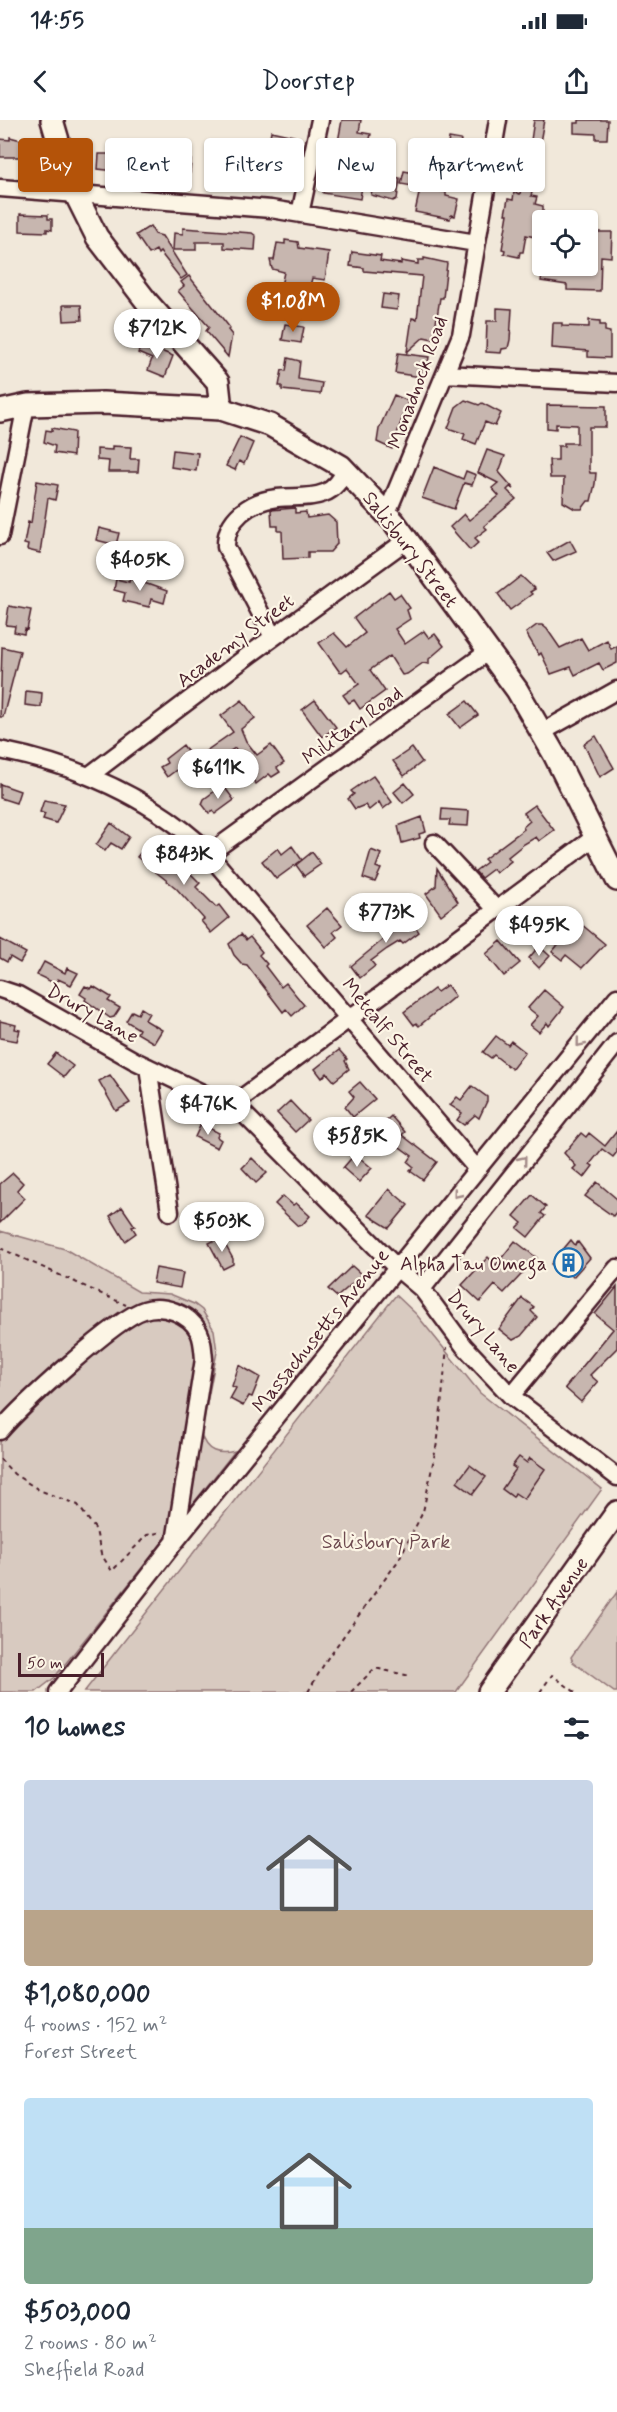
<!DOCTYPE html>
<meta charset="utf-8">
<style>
body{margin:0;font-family:Mynerve,sans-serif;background:#f2f2f3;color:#1f2937;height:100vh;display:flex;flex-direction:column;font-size:22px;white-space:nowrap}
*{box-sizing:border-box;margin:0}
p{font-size:20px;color:#747a83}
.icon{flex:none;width:33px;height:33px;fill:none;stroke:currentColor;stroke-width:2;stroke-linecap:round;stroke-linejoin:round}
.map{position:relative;height:1572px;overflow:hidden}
.sheet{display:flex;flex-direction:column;background:#fff;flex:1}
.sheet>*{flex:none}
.guide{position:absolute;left:18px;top:18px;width:582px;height:54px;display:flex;gap:12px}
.fabs{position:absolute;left:532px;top:90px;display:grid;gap:12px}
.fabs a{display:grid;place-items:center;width:66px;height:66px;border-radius:6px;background:#fff;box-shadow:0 2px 4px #0004;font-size:30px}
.scale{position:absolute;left:18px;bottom:15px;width:86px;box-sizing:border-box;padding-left:6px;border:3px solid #4a1f2b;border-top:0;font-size:16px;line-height:21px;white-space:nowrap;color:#4a1f2b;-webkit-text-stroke:4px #fcf5e5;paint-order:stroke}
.price{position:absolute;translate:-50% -51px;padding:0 14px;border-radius:21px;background:#fff;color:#222;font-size:20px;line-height:39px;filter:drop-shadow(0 2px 3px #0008)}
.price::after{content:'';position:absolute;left:50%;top:36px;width:18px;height:14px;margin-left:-9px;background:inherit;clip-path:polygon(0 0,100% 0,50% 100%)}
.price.on{background:#b45309;color:#fff}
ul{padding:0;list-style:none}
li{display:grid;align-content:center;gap:12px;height:318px;padding:0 24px}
li span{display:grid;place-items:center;height:186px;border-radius:6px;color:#555}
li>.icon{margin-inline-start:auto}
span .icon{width:108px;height:108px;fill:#fffc;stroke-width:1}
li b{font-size:26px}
h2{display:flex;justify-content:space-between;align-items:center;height:72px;padding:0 24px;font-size:26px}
.tag{padding:0 21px;border-radius:6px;background:#fff;box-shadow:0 2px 4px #0004;font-size:21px;line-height:54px}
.tag.on{background:#b45309;color:#fff}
.status{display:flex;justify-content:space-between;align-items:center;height:42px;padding:0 30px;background:#fff;direction:ltr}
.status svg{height:16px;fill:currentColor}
header{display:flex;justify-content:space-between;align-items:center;height:78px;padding:0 24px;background:#fff;font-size:27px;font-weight:600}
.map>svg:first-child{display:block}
</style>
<div class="status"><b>14:55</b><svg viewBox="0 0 49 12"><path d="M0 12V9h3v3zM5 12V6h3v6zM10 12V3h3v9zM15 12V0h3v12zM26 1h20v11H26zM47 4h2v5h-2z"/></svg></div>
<header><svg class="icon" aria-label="back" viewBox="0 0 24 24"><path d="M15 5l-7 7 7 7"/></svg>Doorstep<svg class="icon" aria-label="share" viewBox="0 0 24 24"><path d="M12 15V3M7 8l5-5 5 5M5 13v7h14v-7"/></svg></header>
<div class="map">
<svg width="617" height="1572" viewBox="0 0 617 1572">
<rect width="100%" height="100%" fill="#f1e8da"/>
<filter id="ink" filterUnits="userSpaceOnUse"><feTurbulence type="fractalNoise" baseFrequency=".0167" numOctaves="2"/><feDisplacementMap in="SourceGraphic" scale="12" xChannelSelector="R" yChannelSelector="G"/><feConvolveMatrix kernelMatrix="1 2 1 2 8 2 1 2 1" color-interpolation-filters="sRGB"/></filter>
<g filter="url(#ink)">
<path fill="#d8cac0" stroke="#917476" stroke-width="1.5" d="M0,1111L65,1129L139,1172L170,1174L194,1184L202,1190L214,1210L217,1232L201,1314C206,1332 218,1335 235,1331L54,1558L36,1572H0Z
M396,1175L416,1194L480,1273L602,1369L456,1572H84Z
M617,1472V1572H614L573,1542L571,1537Z"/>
<path fill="#c7b6af" stroke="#4a1f2b" stroke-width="1.5" d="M342,0H361L359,12L371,14L369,24L353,21L346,60L348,63L362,66L360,79L323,73L325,59L331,60Z
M534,0H544L539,28L543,29L531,76L537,77L535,84L543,86V119L526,115L523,132H520L519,137L504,134L505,130L502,129L508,94H505L508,79L513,80L514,72L520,74L526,26L530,27Z
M579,0H608L607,19H596V14L574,13V3H579Z
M271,11L294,16L287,66L261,61L262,56L256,55L258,43L269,44L273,21H269Z
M10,17L32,23V37H0V19L10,20Z
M449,18L461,20L460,24L466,25L461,50L457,49L456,55L443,52Z
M151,21L166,22V29L188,33L187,40H191L190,53L161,51L162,41H125L124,52L98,49L99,34H109V28H150Z
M216,32H228L227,41L240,42L239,57L215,56V50L210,49L211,39H215Z
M404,51L420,54L418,67L401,64Z
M375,54L400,58L397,79L393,81L371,75Z
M420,69L446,72V76L459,79L455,96L451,95L450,99L415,92Z
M20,94L48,95V99H52V110L47,109V112L20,111Z
M150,106L155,114L162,116L187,155L181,159L160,132L158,134L156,130L149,134L136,115Z
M183,108L252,113L256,116L255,130L224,128V122H196V130H173L174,113L183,114Z
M595,112H612L611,137L601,136L600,171L567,170V165L541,161L543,147L555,150L588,152L589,127H595Z
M285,120L298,122L299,128L329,132L325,160L312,158L306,182L279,175L284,152L272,149L270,140H274L277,123L285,124Z
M352,132L381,136L380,141L401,144V141L418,144V140H424V138L447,143L443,178H440L436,203H438L437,214L434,213L433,219L424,217L407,232L412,198L417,199L422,156L364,151V148L350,146Z
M189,156L230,208L228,210L232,215L228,237L206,211L209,207L178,171L184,166L181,162Z
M383,174L399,176L397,190L381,188Z
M63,185H81L82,200L64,201Z
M497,188L512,189L510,220L508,228L502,229L501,233L486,232L487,201H497Z
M589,200L600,201V205H605V211L610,212V238L588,237V231L552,228L553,203H562V206L589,207Z
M285,204L304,207L301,223L282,220Z
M142,223L173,236L165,257L148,250L152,239L138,233Z
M398,233L429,237L427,249L422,248L421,257L395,253Z
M288,238L300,241L298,259L322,263L320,274L282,270V266H279L282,250L286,251Z
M394,275L408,281L392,329L377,322L379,309Z
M465,280L479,285L482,283L501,293L495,306L485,302L476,324L463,319L465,314L448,308L456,287Z
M547,285L606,286V307H589V349L590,353H596L595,364L591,381H588L582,389H575L563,382L564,358H550L549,340H558V326H564V323H577V305L556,304V309L547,308Z
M52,308L74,312L73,336L54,333L55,326L44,322L46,310L52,311Z
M240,317L253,323L244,344L239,341L235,350L226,346Z
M112,326L131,327L130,339H139L138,352H108L109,341L97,340V329L112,330Z
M173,330L198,333L196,351L171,347Z
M487,330L505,336L499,352L514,369L510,367L507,370L516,379L484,406L487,409L475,418L479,422L470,430L450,407L464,394L469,400L499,376L492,368L498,363L478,353Z
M434,347L463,359L466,351L476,355L472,365L464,363L454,389L422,378Z
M37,361L58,365L55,380L48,378L40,433L27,430L28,425L24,424L28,402L31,403Z
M295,388V393L306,392L307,398L328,395L336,402L337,424L330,432H308V438L283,439L282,411H278V406H272L271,390Z
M99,408L119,413L116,425L96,420Z
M570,420L576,431L553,441L547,433Z
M521,456L535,469L530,472L532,474L510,490L498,474Z
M130,458L167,471L164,483L151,479L149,487L123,481L125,473L114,470L116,459L129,462Z
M389,471L394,478L400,474L410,488L407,490L410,499L395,509L405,524L424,511L429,518L435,514L444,526L429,539V544L423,543L407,554L402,555L390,536L370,550L385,571L360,589L354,580L349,583L343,575L359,564L347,548L342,552L339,551L319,523L334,513L347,527L365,513L354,498Z
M9,486L31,490L27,510L25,509L24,514L14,512L15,506L6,505Z
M537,505H542L547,509L560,528L581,518L588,530L607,520L611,529L617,526V543L603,550L599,543L575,555L571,547L551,554L541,533L539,535L526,513Z
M2,527L20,531L3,597H0Z
M26,571L42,573L41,587L25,585Z
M242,580L255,598L241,609L246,621L257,635L271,625L284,643L277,648L280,652L272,657L269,654L256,664L247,652L250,649L235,628L213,642L206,631L233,612L221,596Z
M315,580L336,607L322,617L302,590Z
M467,581L478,595L460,608L449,594Z
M596,616L614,648L600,657L584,624Z
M183,625L192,638L167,657L160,647L167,643L165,639Z
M412,628L422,642L404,656L393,641Z
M219,643L227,654L215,662L207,651Z
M373,656L392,682L383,689L379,682L369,690L365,685L355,689L348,679L354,674L351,671Z
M405,663L414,674L403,683L394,672Z
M0,664L20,671L16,683L0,678Z
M223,665L234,680L215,694L213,691L209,693L202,684L204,679Z
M44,680L65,684L56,703L43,699L45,694L40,692Z
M535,685L554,710L539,721L536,717L524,724L508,737L511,741L496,753L493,749L481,758L475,751L487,742L484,739L524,709L523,707L530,701L524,693Z
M442,689L469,691L468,706L449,705L450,700H441Z
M422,697L426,712L419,714L420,718L402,723L398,706Z
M111,703L129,717L121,729L111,723L105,731L96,725Z
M151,720L166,732L162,736L183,753L187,750L200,763L196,767L216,787L219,785L229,798L211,813L201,801L204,799L176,768L137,737Z
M292,726L302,740L276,759L262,741L278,728L282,734Z
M371,730L381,734L376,747L381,749L375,762L363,758Z
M312,732L321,744L304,756L296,745Z
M437,748L458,782L441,795L426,774L436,766Z
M327,788L342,805L333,812L337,817L326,827L307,805Z
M392,799L395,803L400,799L404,804L410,799L419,812L403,824L400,821L387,829L371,841L375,846L360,858L351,846L390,814L383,805Z
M581,804L605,824L582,848L566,835L562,840L552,832L572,808L575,811Z
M241,814L246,820L250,817L262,832L259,835L267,844L265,846L281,867L286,863L304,885L292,896L286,889L283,892L247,845L242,844L234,835L229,824Z
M0,819L26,833L20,843L10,837L7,842L0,838Z
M501,821L520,843L504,856L486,834Z
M539,826L550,836L539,848L529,838Z
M44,842L65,853L67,848L78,853L71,865L58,859L56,864L37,855Z
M447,865L455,876L419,906L416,903L414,905L404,892L434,869L437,872Z
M85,866L91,869L93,866L111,877L108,881L120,888L114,897L110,898L85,880L86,878L80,874Z
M544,870L564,887L549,906L547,903L539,912L530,905L538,896L528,888Z
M141,888L149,893L145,900L162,910L154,923L137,913L139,909L126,901L132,891L138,894Z
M0,901L16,905L15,909L20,910L17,921L0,918Z
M496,916L508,925L511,921L525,932L512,949L494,935L491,938L483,932Z
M339,930L347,939L345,941L349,949L334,961L327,953L322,958L315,949Z
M56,933L73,946L64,957L47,944Z
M110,955L130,983L116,991L99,961Z
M360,962L375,979L353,997L345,987L354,977L349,971Z
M472,966L487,977V981L479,998L475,995L464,1005L457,1000L462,993L450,985L457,977L461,980Z
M290,981L308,1000L295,1012L277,993Z
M391,996L405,1012L402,1015L437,1042L423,1060L410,1051L414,1047L408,1042L412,1036L390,1020L388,1023L380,1014L383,1011L379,1007Z
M201,1004L219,1013L217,1017L221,1020L217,1028L195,1017Z
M617,1011V1032L613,1037L602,1029L590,1044L593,1046L584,1058L573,1049L576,1046L564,1033L581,1013L586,1017L589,1013L605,1026Z
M355,1034L372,1048L359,1062L343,1048Z
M252,1038L267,1053L256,1063L242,1048Z
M13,1053L23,1063L17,1070L25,1078L0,1103V1064Z
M597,1062L617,1079V1091L613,1096L585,1076Z
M389,1069L408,1085L389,1108L368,1095Z
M532,1075L546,1087L541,1093L545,1096L528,1117L517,1108L522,1103L514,1096Z
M283,1076L293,1085L296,1083L310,1096L302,1105L298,1106L275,1084Z
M122,1087L135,1106L132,1107L136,1113L125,1121L110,1096Z
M221,1117L233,1139V1144L223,1149L209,1123Z
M571,1120L575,1125L578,1122L590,1138L573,1157L564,1149L561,1152L551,1144Z
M515,1121L537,1138L504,1173L495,1165L480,1182L462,1165L488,1137L496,1145Z
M352,1146L362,1155L337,1177L328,1169Z
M156,1148L183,1153L180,1168L153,1163Z
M617,1167V1228L590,1255L598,1262L581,1282L565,1268L613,1209L595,1194Z
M522,1178L534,1187L531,1191L537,1197L521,1216L513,1220L499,1209Z
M239,1245L260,1257L252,1277L249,1276L243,1286L230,1279L236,1268L232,1266Z
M519,1337L527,1343L530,1338L545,1349L524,1379L515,1373L513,1377L502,1369L516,1349L512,1346Z
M470,1345L486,1357L473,1374L457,1362Z"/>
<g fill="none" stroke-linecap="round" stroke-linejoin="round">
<defs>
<path id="minor" d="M0,68L271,89L476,123
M300,94L320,0
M445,254L617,263
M387,393L461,215L498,0
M0,416L26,285
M273,517L226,427C225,399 250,381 277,378C293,376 309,379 324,373C335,369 340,360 346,350
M542,612L617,570
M0,630C75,645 143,674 200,724L477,1049
M90,655L249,535L407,420
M434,723L496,789
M210,733L489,531
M0,869L18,875L135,941L242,992L397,1148L422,1169L464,1226L511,1276L617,1357
M148,947L170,1092
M231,986L595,717
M422,1169L617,923
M511,1276L617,1148
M0,1311C20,1287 116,1198 144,1190C163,1184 189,1193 199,1212C203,1220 203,1230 204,1239L175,1422
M58,1572L174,1423L617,877"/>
<path id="major" d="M52,0L71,65L97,117L147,182L218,262L221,289
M0,291L28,285L103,283L221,289L270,305L341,346L394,402L517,570L554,634L617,760
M489,1572L617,1392"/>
</defs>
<use href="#minor" stroke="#4a1f2b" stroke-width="21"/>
<use href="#major" stroke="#4a1f2b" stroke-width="26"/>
<path stroke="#4a1f2b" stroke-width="2" stroke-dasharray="4.5 4.5" stroke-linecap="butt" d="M0,1128L126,1185
M0,1339L14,1354L39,1370L78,1385L96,1410L101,1434L112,1451L147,1415L163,1412
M308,1572L327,1539L398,1441L423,1392L438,1318L447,1227
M351,1572L375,1548L410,1556
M540,1572L552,1555L575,1572"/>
<use href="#minor" stroke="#fcf5e5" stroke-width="16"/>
<use href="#major" stroke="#fcf5e5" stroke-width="21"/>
</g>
<defs><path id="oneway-chevron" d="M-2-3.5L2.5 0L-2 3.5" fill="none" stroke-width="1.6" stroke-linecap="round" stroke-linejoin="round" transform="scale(1.5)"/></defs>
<g stroke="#a38a88">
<use href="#oneway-chevron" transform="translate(580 923) rotate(129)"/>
<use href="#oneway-chevron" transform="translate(523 1040) rotate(-51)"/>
<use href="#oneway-chevron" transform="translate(457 1074) rotate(129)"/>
</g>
</g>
<defs>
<symbol id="building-ring" viewBox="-11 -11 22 22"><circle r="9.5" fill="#fcf5e5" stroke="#1f6fb2" stroke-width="1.5"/><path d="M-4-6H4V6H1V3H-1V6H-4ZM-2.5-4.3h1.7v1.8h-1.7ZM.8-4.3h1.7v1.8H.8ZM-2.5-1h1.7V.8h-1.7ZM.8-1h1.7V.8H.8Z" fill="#1f6fb2"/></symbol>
</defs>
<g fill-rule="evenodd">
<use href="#building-ring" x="552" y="1126" width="33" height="33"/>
</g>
<g text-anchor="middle" stroke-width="4.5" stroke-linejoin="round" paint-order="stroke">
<g font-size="20" fill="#4a1f2b" stroke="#fcf5e5">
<text transform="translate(417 262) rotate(-70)" y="7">Monadnock Road</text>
<text transform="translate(411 429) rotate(52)" y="7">Salisbury Street</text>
<text transform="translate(235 520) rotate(-37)" y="7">Academy Street</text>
<text transform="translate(352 605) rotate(-36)" y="7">Military Road</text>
<text transform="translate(93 893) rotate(29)" y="7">Drury Lane</text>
<text transform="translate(388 910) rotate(50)" y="7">Metcalf Street</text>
<text transform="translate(320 1210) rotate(-51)" y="7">Massachusetts Avenue</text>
<text transform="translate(484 1211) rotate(50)" y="7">Drury Lane</text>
<text transform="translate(553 1482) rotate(-55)" y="7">Park Avenue</text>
</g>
<g font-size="20" fill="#4a1f2b" stroke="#fcf5e5" text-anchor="end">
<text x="547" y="1150">Alpha Tau Omega</text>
</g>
<g font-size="20" fill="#6e4a50" stroke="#fcf5e5">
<text x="386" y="1428">Salisbury Park</text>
</g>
</g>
</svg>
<div class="fabs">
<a><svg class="icon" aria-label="locate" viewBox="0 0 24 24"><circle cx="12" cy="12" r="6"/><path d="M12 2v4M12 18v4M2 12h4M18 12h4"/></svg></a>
</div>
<div class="scale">50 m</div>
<b class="price on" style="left:293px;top:213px">$1.08M</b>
<b class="price" style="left:157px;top:240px">$712K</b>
<b class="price" style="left:140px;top:472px">$405K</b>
<b class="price" style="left:218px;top:680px">$611K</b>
<b class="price" style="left:184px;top:766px">$843K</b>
<b class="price" style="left:386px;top:824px">$773K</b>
<b class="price" style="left:539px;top:837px">$495K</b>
<b class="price" style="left:208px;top:1016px">$476K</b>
<b class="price" style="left:357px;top:1048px">$585K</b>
<b class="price" style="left:222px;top:1133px">$503K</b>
<div class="guide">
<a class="tag on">Buy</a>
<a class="tag">Rent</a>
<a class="tag">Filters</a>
<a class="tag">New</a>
<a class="tag">Apartment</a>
</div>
</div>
<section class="sheet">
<h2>10 homes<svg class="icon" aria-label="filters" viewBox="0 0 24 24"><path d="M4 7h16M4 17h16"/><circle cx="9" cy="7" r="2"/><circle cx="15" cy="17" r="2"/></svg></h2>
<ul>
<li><span style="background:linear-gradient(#c9d6e8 70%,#b9a48a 0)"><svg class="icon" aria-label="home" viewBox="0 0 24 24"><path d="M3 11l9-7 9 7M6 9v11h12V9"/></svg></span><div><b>$1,080,000</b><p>4 rooms · 152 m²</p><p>Forest Street</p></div></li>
<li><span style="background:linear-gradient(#bfe0f5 70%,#7fa58c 0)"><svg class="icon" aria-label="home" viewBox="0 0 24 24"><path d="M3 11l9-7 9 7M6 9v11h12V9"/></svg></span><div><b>$503,000</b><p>2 rooms · 80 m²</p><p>Sheffield Road</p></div></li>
</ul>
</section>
